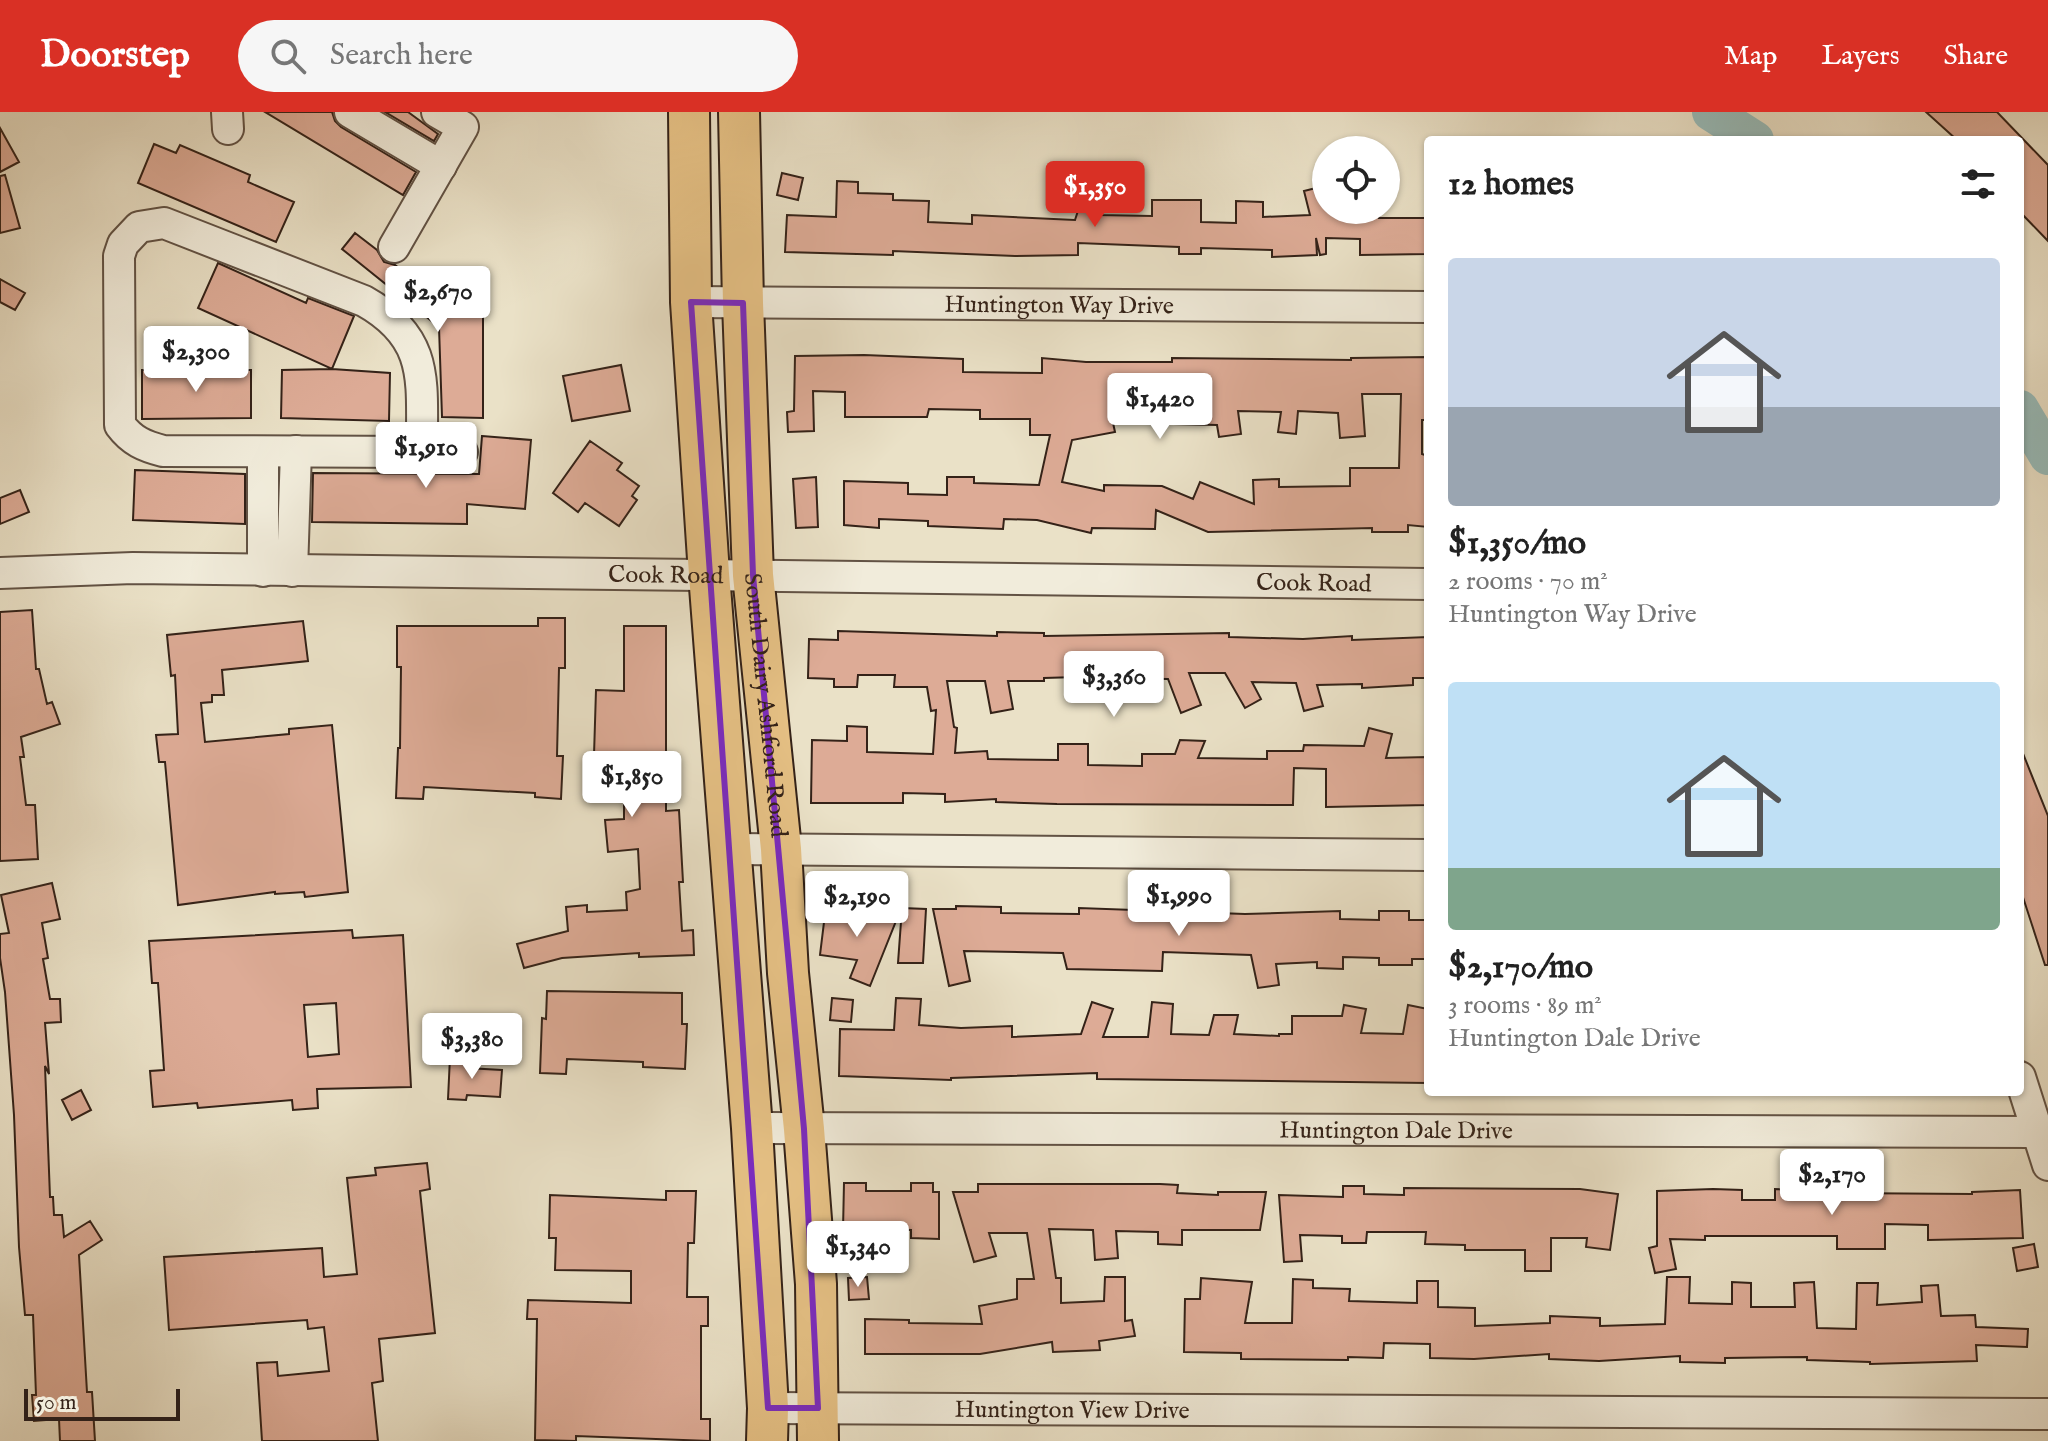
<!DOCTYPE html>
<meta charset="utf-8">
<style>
body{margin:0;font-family:"IM FELL English",serif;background:#f6f6f6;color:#222;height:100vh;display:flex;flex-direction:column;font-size:30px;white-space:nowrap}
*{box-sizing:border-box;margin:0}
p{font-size:26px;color:#767676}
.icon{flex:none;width:44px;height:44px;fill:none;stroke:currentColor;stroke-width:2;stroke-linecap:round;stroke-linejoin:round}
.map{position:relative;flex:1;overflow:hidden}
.drawer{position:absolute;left:1424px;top:24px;width:600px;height:960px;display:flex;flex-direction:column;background:#fff;border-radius:8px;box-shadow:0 2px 6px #0004}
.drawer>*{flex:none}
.tools{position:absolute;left:1312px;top:24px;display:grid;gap:16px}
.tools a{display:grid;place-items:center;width:88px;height:88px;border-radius:50%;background:#fff;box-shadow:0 2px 6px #0004;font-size:40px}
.scale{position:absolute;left:24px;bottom:20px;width:156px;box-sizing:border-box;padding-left:8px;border:4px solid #342218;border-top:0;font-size:22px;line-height:28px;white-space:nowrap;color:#342218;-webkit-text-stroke:6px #f1ecdb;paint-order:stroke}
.price{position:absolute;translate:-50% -68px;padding:0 18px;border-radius:8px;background:#fff;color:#222;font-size:26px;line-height:52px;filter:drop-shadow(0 2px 4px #0008)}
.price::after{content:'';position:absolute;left:50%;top:48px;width:24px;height:18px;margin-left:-12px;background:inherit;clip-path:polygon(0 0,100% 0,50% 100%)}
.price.current{background:#d93025;color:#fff}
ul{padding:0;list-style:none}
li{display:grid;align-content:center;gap:16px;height:424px;padding:0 24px}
li span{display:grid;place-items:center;height:248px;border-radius:8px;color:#555}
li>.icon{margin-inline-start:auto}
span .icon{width:144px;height:144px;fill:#fffc;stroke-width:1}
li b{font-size:34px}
h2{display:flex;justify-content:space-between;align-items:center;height:96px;padding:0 24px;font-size:34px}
header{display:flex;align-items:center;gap:48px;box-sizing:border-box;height:112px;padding:0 40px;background:#d93025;color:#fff}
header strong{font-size:38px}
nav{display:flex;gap:44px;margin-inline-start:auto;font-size:28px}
.search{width:560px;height:72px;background:#f6f6f6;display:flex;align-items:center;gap:20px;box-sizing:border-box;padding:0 28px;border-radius:44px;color:#767676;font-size:30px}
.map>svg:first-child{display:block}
</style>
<header>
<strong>Doorstep</strong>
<div class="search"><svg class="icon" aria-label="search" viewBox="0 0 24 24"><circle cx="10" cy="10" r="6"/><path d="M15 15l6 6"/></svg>Search here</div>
<nav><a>Map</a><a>Layers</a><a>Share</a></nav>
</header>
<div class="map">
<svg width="2048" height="1329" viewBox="0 0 2048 1329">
<rect width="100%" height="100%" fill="#eae1c7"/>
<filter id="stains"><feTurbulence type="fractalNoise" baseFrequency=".0025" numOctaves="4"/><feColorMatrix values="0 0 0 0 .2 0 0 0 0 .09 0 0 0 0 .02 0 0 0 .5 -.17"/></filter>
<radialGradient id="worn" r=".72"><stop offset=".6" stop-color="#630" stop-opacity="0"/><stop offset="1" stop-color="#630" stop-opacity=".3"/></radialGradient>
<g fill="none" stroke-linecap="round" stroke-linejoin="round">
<path stroke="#98bcba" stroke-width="38" d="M1711,0L1755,28
M2020,297L2048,344"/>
</g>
<path fill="#ddab96" stroke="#342218" stroke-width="2" fill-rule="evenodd" d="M265,0H332L335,9L341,15L416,60L403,83Z
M385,0H408L438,22L434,29Z
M1926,0H1997L2048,53V129L2020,100V28H1957Z
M0,16L19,50L0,60Z
M154,32L176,41L180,33L250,63L248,70L294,90L276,130L138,71Z
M782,61L803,66L798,88L777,83Z
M5,63L20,116L0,121V64Z
M1089,65L1109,71L1099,103L1152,104V88H1201V110L1236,111V89L1263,90V105L1310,103L1304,79L1324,74L1326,98H1380L1379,106H1428V142L1360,143V127L1326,126V142L1320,143L1316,126L1317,143L1272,145V138L1201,136V142H1179V135L1078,131V143L1015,144L893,139V143L785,140L787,103L836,105L837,69L858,70V81L893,82V88L929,89L928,110L972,112V103L1075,108Z
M355,121L377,138L384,150L395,153L459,204H483V306L442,305L439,215L342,137Z
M218,151L306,191L308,186L354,204L332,257L198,196Z
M0,167L25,181L15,198L0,190Z
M864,243L963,247V260L1042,261V246L1086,250H1172V246L1351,248V246L1428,245V308H1422V342L1428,344V415L1408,413V420H1372V416L1208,420L1156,398L1155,417L1092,416L1091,421L1037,408L1004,407L1003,417L928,414V409L879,407V416L844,413V369L908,371V382L947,383V365H974V371L1039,373L1050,323H1030V307H980V298L929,297L927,305H845V280L813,279L814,319L788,320L787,300L794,299L795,244ZM1362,282H1401L1399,356H1350V374L1279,375V367L1253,368L1254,392L1200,370L1193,387L1162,374L1104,373V379L1062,370L1072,328L1115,320L1110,297L1154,298V308H1174V312L1217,313L1219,325L1241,322L1238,299L1281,300L1278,320L1296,322L1298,299L1338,301L1340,326L1365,324Z
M621,253L630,299L572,309L563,264Z
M332,257L390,261L389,309L281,306L282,258Z
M142,258H251V306L142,307Z
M482,324L531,328L525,397L467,392V412L312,410L313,361L479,362Z
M590,329L622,351L617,358L639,374L632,384L637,388L619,414L585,391L578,400L553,381Z
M135,358L245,362V412L133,408Z
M816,365L818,415L796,416L793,367Z
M20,378L29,400L0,412V386Z
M32,498L36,557H39L47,592L52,590L60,612L21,625L24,645H20L26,693H35L38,747L0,749V500Z
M538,506H565V556H559L557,644H563L561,687L535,685V681L424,675L423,687L396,686L398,636H400L401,555H397V514H538Z
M303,509L308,549L222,558L224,583H212V590L201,591L205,630L289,622V617L332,613L348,780L305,785L304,780L275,782V780L178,793L165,650H159L156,623L178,622L175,563L171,564L167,523Z
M624,514H666V699L679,698L683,770H679L682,819L693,818L694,843L639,845V841L562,846L524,856L517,832L568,819L566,795L587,793V800L627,798L626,780L640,777L638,737L608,740L605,708L624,707V676H593L596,578L624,579Z
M838,519L997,524V520L1044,521V524L1229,521V525L1303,527L1352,524V528L1428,525V566H1413V573L1362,576V572L1317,573L1323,594L1304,599L1296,571L1252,570L1261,587L1245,596L1225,561H1189L1201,593L1181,601L1168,567L1101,566V577L1078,578L1077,565L1044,566V569H1008L1013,597L991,601L985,569H947L954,615L957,616L955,641L987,639L988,647L1058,648V632H1088V653L1142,654V642H1175L1180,628L1205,629L1198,646L1267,647V639H1303L1304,633L1364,634L1369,616L1392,622L1386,646L1428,645V693L1326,695V657L1294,656L1293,693L1057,692L996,690V687L945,690V682L903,681V691H811L812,628L847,629V614L867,615V640L933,642L936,598L931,599L927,575H894L895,563H858L857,575H834V567L808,566L809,527L838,528Z
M2020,634L2048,704V853H2045L2020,776Z
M52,771L60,807L42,811L48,846L43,847L50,887H60L61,910L45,911L49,962L45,954L50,1085H53L54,1103H62L64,1125L90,1109L102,1128L79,1143L87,1280H92L95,1329H60L59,1307L34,1309L32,1283H36L33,1203H25L19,1135L14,1003L5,880L0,846V822L9,821L1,783Z
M826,794L898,804L870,874L850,866L857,848L820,843Z
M956,794L1001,795V801L1079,802V796L1245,802L1340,799V807L1379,808V799H1409V808H1428V847H1412V853H1379V846L1343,845V857L1317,856V850L1276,852L1279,873L1258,876L1251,843L1163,840L1162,859L1067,857L1063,841L964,839L970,869L949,874L933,797H956Z
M902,796L926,797L923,851H898Z
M352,818L353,826L403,823L411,975L317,977L318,996L293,998L292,988L198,996L197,991L153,995L150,959L164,958L158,871H152L149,829ZM336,891L339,942L308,945L304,893Z
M547,879L682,881V912H687L685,957L643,955V950L567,947L566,962L540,961L542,906L546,907Z
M832,886L853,888L851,910L830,908Z
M896,886L921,887L919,913L961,916L1012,914V925L1081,922L1092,890L1113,897L1103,925H1148L1152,890L1173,892L1171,922L1209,923L1214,903H1238L1234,922L1279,924V922H1292V904H1342L1344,893L1366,897L1361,921L1403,922L1408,893L1428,897V971L1097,967V961L951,966V968L839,964L840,917L894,918Z
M450,945L468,946L467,956L502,958L500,985L467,983L466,988L448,987Z
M81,978L91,998L72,1008L62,988Z
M427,1051L430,1077L420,1079L435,1221L379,1227L383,1269L372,1271L378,1329H262L257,1251L277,1250L278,1264L329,1259L324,1215L308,1217L307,1208L169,1218L164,1145L322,1136L324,1165L357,1162L347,1066L376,1063L375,1056Z
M844,1071H866V1079H911V1071H933V1080H939V1127L911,1126V1118L874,1117V1128L851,1127V1119L843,1118Z
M978,1072H1160L1178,1073L1177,1081L1218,1083V1080H1266L1260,1118H1182V1133L1158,1132V1120L1116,1119L1118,1146L1095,1148L1093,1118L1049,1117L1056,1166H1061V1191L1104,1189L1105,1165H1125V1209L1132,1208L1135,1224L1099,1229L1100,1238L1053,1240L1052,1230L980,1242H865V1207L909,1208V1211L982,1212L979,1194L1017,1187V1167H1034L1027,1121H989L996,1144L974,1150L953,1080H978Z
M1343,1074H1364V1082L1404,1083V1076L1580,1077L1618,1082L1610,1138L1586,1135L1587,1126H1551V1159H1525V1138H1465V1133L1425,1132L1426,1120H1367L1366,1131H1342V1124L1300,1123L1302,1149L1284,1150L1279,1083L1343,1085Z
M1713,1077L1742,1078V1088H1775V1077L1797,1078V1086H1837V1081L1972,1082V1080L2020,1078L2023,1126L1928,1128V1113L1885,1112V1137H1837V1124H1705V1128L1670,1127L1676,1157L1655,1161L1649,1136L1657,1134V1079Z
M666,1079H696L694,1131H688L687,1185H708V1214H701V1307H710V1329L576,1324V1329L535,1328L537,1207H527L528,1188L631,1191V1159L555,1158L556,1126H549L550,1083L666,1088Z
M2034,1132L2038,1155L2017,1159L2013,1136Z
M867,1165L869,1187L849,1188L848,1166Z
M1667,1165H1690L1689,1191L1732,1192V1170L1751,1171V1195H1795L1794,1171L1814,1170L1817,1216L1856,1217L1857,1171H1878L1877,1193L1922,1190L1921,1174L1938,1173L1941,1204L1975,1203L1976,1215L2028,1217L2027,1235L1976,1233L1977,1249L1870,1252V1250L1807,1248V1245L1725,1246V1251L1680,1250V1244L1599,1249L1549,1247V1242L1474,1247L1430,1246V1232L1384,1231L1383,1246L1348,1245V1248L1241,1247V1241L1184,1240L1185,1187H1200L1201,1166L1252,1170L1245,1211H1292L1293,1167L1313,1168V1176L1350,1177L1349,1189L1417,1191V1169H1438V1195L1475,1196V1214L1550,1211V1204L1600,1206V1214L1665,1212Z"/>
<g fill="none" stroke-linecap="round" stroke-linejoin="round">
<defs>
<g id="minor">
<path d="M227,0L228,17"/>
<path d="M350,0L441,54"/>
<path d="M394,135L463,15L437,0"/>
<path id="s1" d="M691,190L1428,195"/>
<path d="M263,340V459"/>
<path d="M422,340C421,272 432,227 364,189L164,111L139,115L123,132L119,144L120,313C132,329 144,334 163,339L422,340H462"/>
<path d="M292,459L296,339"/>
<path id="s2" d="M0,461L133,456L1428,472"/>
<path d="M732,737L1428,743"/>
<path d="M2020,965L2048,1053"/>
<path id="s3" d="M752,1016L2039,1020"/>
<path id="s4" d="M768,1296L2048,1302"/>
</g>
<g id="major">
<path d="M689,0L691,190L709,462L752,1016L768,1296L767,1329"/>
<path id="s5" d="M739,0L743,191L753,463L781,737L788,861L804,1017L816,1172L818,1329"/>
</g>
</defs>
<use href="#minor" stroke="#625244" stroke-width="34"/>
<use href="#major" stroke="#342218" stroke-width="44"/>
<use href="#minor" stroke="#f1ecdb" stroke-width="30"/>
<use href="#major" stroke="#e5c084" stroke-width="40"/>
</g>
<path fill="none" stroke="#7b2cbf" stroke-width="6" stroke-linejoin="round" d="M691,190L743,191L753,463L804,1017L818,1296H768Z"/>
<g text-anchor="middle" stroke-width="7" stroke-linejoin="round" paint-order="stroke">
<g font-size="24" fill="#342218" stroke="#f1ecdb">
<text dy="8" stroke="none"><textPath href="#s1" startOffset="368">Huntington Way Drive</textPath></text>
<text dy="8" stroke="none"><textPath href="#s2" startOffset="666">Cook Road</textPath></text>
<text dy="8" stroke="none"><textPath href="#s2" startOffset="1314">Cook Road</textPath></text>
<text dy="8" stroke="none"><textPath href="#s5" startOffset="594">South Dairy Ashford Road</textPath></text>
<text dy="8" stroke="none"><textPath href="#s3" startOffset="644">Huntington Dale Drive</textPath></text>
<text dy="8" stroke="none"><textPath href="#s4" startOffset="304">Huntington View Drive</textPath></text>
</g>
</g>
<rect width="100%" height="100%" filter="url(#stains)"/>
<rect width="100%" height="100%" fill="url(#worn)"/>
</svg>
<div class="tools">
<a><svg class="icon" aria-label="locate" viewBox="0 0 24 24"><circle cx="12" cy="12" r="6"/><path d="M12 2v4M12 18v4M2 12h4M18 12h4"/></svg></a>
</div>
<div class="scale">50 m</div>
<b class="price current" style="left:1095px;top:117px">$1,350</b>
<b class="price" style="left:438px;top:222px">$2,670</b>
<b class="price" style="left:196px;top:282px">$2,300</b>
<b class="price" style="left:1160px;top:329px">$1,420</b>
<b class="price" style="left:426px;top:378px">$1,910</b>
<b class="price" style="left:1114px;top:607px">$3,360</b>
<b class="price" style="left:632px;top:707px">$1,850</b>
<b class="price" style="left:1179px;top:826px">$1,990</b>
<b class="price" style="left:857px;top:827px">$2,190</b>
<b class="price" style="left:472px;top:969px">$3,380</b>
<b class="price" style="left:1832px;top:1105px">$2,170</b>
<b class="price" style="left:858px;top:1177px">$1,340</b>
<section class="drawer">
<h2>12 homes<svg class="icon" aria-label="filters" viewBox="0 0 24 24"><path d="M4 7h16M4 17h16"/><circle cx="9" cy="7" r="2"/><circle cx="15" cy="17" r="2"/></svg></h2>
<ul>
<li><span style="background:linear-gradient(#c9d6e8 60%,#9aa5b1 0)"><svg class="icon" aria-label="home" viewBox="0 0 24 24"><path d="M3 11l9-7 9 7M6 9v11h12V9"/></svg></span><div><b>$1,350/mo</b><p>2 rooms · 70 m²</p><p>Huntington Way Drive</p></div></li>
<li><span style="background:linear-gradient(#bfe0f5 75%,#7fa58c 0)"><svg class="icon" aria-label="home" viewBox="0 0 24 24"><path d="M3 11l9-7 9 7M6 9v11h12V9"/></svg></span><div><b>$2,170/mo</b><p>3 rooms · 89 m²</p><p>Huntington Dale Drive</p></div></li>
</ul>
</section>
</div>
